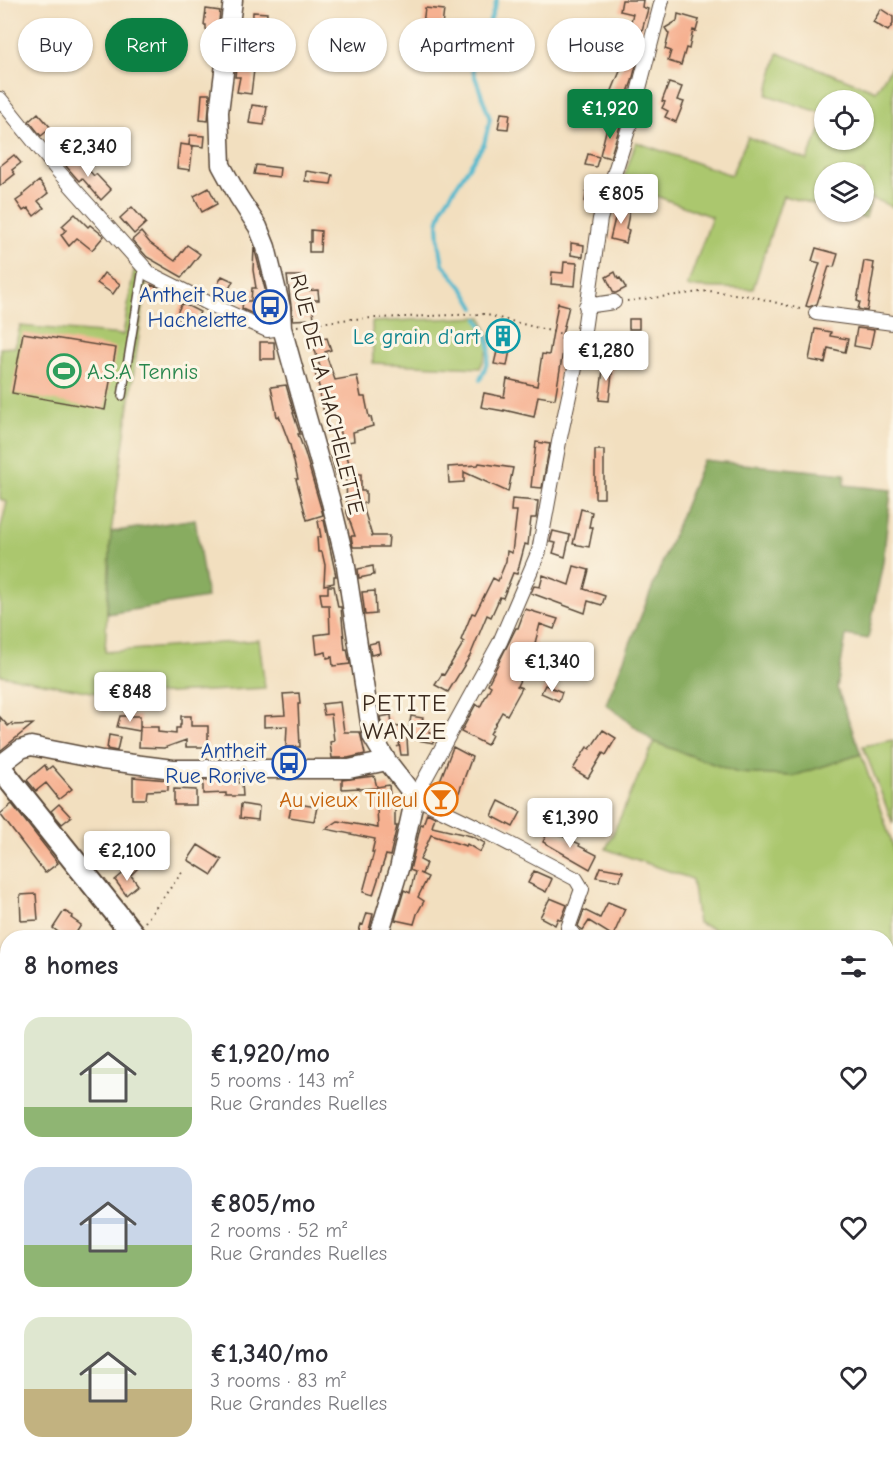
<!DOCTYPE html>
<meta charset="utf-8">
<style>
body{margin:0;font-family:"Comic Neue",sans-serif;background:#f2f2f3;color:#2b2b33;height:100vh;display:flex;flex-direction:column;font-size:22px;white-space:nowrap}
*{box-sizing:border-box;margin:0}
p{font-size:20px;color:#7c7c81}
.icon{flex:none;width:33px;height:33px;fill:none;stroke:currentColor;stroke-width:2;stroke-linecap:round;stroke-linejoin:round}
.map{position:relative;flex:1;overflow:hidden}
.details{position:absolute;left:0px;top:930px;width:894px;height:534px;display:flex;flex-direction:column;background:#fff;border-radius:24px 24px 0 0;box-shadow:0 2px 4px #0004}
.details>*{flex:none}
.hud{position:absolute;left:18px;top:18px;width:858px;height:54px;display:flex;gap:12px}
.fabs{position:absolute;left:814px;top:90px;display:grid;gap:12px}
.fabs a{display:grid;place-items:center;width:60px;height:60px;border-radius:50%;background:#fff;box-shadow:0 2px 4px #0004;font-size:30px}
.price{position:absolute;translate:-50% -51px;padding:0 14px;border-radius:6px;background:#fff;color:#222;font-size:20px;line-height:39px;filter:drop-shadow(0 2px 3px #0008)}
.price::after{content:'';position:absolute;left:50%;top:36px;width:18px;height:14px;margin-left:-9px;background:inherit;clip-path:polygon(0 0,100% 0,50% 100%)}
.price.selected{background:#0b8043;color:#fff}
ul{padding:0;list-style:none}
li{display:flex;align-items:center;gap:18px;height:150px;padding:0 24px}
li span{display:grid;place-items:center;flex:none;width:168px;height:120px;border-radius:18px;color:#555}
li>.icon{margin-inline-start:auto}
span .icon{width:72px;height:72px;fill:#fffc;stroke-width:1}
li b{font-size:26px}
h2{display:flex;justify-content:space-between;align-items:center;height:72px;padding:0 24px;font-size:26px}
.pill{padding:0 21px;border-radius:27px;background:#fff;box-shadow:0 2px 4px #0004;font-size:21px;line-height:54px}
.pill.selected{background:#0b8043;color:#fff}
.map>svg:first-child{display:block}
</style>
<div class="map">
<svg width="893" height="1464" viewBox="0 0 893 1464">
<rect width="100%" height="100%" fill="#fcf5e5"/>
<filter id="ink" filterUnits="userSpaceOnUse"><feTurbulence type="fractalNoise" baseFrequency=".0167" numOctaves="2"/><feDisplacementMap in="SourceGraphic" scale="12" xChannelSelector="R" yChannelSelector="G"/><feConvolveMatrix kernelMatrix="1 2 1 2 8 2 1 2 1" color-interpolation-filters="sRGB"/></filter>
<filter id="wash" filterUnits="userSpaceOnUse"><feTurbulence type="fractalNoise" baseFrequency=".008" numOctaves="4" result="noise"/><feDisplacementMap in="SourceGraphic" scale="24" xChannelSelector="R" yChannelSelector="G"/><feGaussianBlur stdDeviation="1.35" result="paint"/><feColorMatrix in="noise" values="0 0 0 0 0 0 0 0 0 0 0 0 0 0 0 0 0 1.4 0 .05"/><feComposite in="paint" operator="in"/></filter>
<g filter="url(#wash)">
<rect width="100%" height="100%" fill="#f2dfbf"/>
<path fill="#abc76e" stroke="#737846" stroke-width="1.5" d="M778,53L876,91L891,67L893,68V207L871,198L866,218L843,212H864V172H825V207L783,196L753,289L687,287L712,217L622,183L636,142L731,175L748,137L807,160L825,120V140H864V100H825V114L767,95Z
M134,270L147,279L111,532L105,652L259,640L265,688L113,696L0,675V531L7,502L0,499V348L15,347L20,326L123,335Z
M482,317L491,343L480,368L373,363L372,322Z
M893,740V824L863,746Z
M654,742L738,773L793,776L861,754L893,846V1038H887L886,938L734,937L698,923L692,879L606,849Z
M7,1061V1169L0,1168V1065Z
M7,1440L8,1456L10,1457L11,1464H0V1441Z
M133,1457H173V1464H135Z"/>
<path fill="#88ac61" stroke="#626b40" stroke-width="1.5" d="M703,460L845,474L844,485L891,490L883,562L868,639L846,635L837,688L861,754L793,776L738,773L654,742L606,704Z
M195,519L207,598L107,614L111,532Z
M886,1038H893V1328L886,1322Z"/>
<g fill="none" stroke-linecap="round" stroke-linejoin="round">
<path stroke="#4fb8cd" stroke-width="4" d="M475,308L465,291L443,264L439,242L438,223L443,206L484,144L490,119L473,71L497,0
M478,319C493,346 493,352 480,380"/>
</g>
<g id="blocks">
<path fill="#f6b191" d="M622,0H643L642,7L648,9L639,41L642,42L632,81L627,95L624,94L618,109L606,105L623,64L619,63L633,14L620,11Z
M425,8L444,10L442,26L423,24Z
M206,9L220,11L218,30H206V25H204Z
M881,9L893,17V24L888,31L873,22Z
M253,12L267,13L266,33L252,32Z
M678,14L699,20L696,31L693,30L689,49L686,48L681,65L668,61L671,51L665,49L669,34L665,28L677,21Z
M238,49H245L244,53L256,54L251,94L237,92L240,77H235Z
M669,83L682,87L677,100L684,102L676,122L665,117L668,111L662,108L665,102L662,101Z
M202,94H210L208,121L200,120Z
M252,105L267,107L264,125L249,123Z
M38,113L51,128L41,136L29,121Z
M501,113L510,114L508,129L498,128Z
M608,123L620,126L610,158L600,155Z
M190,135L205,136L204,147L189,145Z
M180,144L193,146L190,170L177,168Z
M588,154L599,157L596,167L585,165Z
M14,155L21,163L12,170L15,174L0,186V166Z
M76,156L94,176L96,174L111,190L101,200L82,178L79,181L66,166Z
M256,165L280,168L279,177L254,174Z
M306,171L333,175L331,184L305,181Z
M39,181L48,193L38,201L44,208L34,216L28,208L23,211L16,201L23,196L22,195Z
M209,188L217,204L202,212L194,196Z
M587,188L600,190L595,204L585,202Z
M618,206L630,209L626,229L629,230L626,243L610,239Z
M132,207L146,223L134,234L120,218Z
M75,214L88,227L90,225L104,236L92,250L77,238L69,246L61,235L66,230L62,226Z
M311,230L321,231L320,252H309V242H311Z
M141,232L150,243L175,261L187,245L200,254L182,277L147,257L132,240Z
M571,243L584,245L583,257L571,255Z
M254,247L266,293V309H268L269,319L260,317L242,309L243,301H251L252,288H256L253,270Z
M816,248L838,254L834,267L829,266L817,304L809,307L806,306L820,263L812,261Z
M864,261L874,263L873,269H874L867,311L858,309L860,302L857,301Z
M564,262L577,263L575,286L551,284L552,272L563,273Z
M615,272L618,279L620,278L626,288L616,293H614L606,277Z
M104,273L120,284L113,294L97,283Z
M222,276L233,281L223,300L213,294Z
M287,276H301V291L318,290L319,300H312L314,319L293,320Z
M151,285L161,289L156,300L147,296Z
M182,303L200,312L193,326L175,317Z
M558,303L569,306L561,339L565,340L555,399L538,396L534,417L504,410V411L481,407L484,393L504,397L507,379L537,386L542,354L549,355Z
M629,319H639V329H629Z
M499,324L511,326L507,350H510L507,366L494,364L498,347L494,346Z
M319,328L322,339L327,338L331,350L325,352L335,380L357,376L361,397H365L369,417H371L373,426L353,432L354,441L342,443L336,414L325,416L318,390H320L314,369L320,367L309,330Z
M857,328L874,330L870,349L854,346Z
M815,329L831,332L830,336L848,339L845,352L828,348L825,363L809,360Z
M23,333L116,348L105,410L12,393Z
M637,336L638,362L624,363L621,338Z
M260,342H274L275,359H260Z
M604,363L613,364L609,401L599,400Z
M286,385L294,413H293L300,434H298L305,453L323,515L307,520L296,479H298L290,445L279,416L277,417L271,387Z
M536,442L550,444L542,488L531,487Z
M595,450H604V498H595Z
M346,452L351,471L336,475L331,456Z
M479,463L513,468L508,492L464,472V482L449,483L448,467L478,465Z
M346,474H361V491H366V503H362L372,536H389L388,547H353L351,536H355L347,513Z
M512,499L538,501L536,518H531L528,545L525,544L517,574L513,573L503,598L500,597L491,617L487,615L470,656L448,692L435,685L442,674L444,675L464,642L461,640L472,613L475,614L493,578L498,581L506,561L507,551L512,553L517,511H511Z
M581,509L592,512L589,527H593L589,547L573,544Z
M324,520L336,576H334V583L324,585L325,565L322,552H318L317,537H321L318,521Z
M553,531L570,535L565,557L553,553L556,543L550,542Z
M373,566L374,575L359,578L358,569Z
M574,566L589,570L584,589L605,596L602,605L588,601L585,613L531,593L534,586L540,587L543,575L569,585Z
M328,586H334L338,607H341L345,650L347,649L350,664L333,666L332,657L327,658L326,652L317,654L315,635L330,633L329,605H322L320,593H328Z
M375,591L376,614L365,615L362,592Z
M525,609L558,619L554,629L540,624L535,643H536L535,646L537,647L531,663L529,662L517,686L522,688L507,715L502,712L490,734L492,735L487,745L461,732L476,704L480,707L491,686L488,684L516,628H518Z
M378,642L380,653L371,655L369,644Z
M545,685L562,692L559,701L541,693Z
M299,693L300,704H298L300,747H286L287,726L264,727V716L285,715L283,694Z
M340,702L344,732H360L365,754L348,758H332L330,742L334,741L331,714L324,715L322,704Z
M391,715L392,726L409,728L411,716L423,718L421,724L430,726L429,733L438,734L433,743L407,738L408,755H401L398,736L384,733L383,732L380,717Z
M120,716H140V731L117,727Z
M181,716H191V726H208V747H186V740L164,748L139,747L140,727H158V732L176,734V728H180V725H181Z
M0,717L8,726L12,723L13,725L33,724L0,751Z
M603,730L616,738L606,755L603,753L588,778L573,769L587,747L590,749Z
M109,735L120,737L117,751L107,749Z
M453,747L472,757L458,795L454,792L449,804L434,796Z
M45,765L47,770L52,766L72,789L59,799L46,783L36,791L27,780Z
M374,776L377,787L389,785L390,796H395V826H397L390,856L386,855L373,895L363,892L374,852H372L375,839L326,829L338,821L378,828L376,788L359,789V788L342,789V780Z
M133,777L168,780V790L147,791L146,799H133Z
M203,780H238L239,783H242L243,796H226V793L203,794Z
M174,789L196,790V805H174Z
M499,801L521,812L513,827L492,816Z
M292,803L317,807L314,821L289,817Z
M12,804L58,863L45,873L0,814Z
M59,804L71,817L62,824L51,811Z
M241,804L259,807L258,820L240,818Z
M427,813L435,817L432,827L471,836L485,843L480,852L467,844L466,846L431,835L420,860L426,863L422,874L419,873L428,877L418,897L424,901L417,914L414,924L395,920L404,890L410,893L415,872L410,870L421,824L423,825Z
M549,830L580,844L579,846L597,855L590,869L543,842Z
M105,843L114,853L102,863L94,852Z
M198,845L222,860L212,875L188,860Z
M140,853L146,860L131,875L122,864L131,857L133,859Z
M600,867L623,871L620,881L596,877Z
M127,870L138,885L126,895L115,880Z
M534,871L552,879L546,892L528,883Z
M36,894L38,920L21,921L20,895Z
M550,898L567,905L561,920L558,918L555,925L540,917Z
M608,902L625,909L613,936L589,921L583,930L580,928L578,926L584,910L600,918Z
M64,911L73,916L71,918L81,925L73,938H66L53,928Z
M367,913L373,914L367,938H357L361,924L363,925Z"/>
</g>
</g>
<g filter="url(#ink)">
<use href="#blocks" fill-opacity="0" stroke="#564536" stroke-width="1.5"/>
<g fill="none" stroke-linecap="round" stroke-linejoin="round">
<defs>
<path id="service" d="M122,396L143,268"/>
<path id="minor" d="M0,99L58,171L150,274L212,305L267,330L282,328
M586,306L614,302
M816,313L893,323
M576,938L568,928L582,889L576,879L481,829L415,797L500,642L539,551L559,442L575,368L583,337L600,219L629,127L662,0
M886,1372L893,1383
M791,1456L792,1464
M216,1464L218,1456"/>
<path id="tertiary" d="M233,0L219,112L221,165L238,196L258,227L266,247L281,308L282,328L306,414L331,502L345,560L372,736L387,761L415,797L399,869L378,938
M0,765L21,749L31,746L102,760L173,769H349L387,761
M8,1328C0,1340 6,1379 8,1395
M17,1456L18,1464"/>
<path id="primary" d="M0,768L136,938
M545,1456L551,1464"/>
</defs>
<use href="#service" stroke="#564536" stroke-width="10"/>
<use href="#minor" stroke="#564536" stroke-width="16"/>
<use href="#tertiary" stroke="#564536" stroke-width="21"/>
<use href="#primary" stroke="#564536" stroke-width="26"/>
<path stroke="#564536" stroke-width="2" stroke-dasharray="1.5 4.5" stroke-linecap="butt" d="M627,301L709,291L751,296L804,310
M297,326L350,319L483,314L570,336
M396,740L399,751
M145,922L183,871
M886,1089L893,1091
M238,1456L257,1464
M478,1464L487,1456"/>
<use href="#service" stroke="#fff" stroke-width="7"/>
<use href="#minor" stroke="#fff" stroke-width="14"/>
<use href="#tertiary" stroke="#fff" stroke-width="18"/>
<use href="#primary" stroke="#fff" stroke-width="22"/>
</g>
</g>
<defs>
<symbol id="bus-ring" viewBox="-11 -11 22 22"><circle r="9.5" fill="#fcf5e5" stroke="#1a4fb4" stroke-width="1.5"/><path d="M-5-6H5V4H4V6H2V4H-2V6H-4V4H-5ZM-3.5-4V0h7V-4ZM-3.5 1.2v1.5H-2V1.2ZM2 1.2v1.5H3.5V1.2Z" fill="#1a4fb4"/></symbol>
<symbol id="building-ring" viewBox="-11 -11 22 22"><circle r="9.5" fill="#fcf5e5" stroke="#0f9aa8" stroke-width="1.5"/><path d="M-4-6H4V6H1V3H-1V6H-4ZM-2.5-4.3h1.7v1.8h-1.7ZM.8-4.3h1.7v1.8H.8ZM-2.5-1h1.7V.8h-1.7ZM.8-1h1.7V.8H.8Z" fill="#0f9aa8"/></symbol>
<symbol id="stadium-ring" viewBox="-11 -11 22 22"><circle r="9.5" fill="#fcf5e5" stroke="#2e9e5b" stroke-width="1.5"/><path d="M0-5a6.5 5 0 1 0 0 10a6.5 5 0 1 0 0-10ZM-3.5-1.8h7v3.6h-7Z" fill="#2e9e5b"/></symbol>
<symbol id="bar-ring" viewBox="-11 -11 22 22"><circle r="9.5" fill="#fcf5e5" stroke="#e8710a" stroke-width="1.5"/><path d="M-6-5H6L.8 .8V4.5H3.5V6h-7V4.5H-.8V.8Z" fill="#e8710a"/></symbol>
</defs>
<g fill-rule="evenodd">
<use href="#bus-ring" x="251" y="288" width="38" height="38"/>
<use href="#building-ring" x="484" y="317" width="38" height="38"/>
<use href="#stadium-ring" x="45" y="352" width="38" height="38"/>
<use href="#bus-ring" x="270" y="744" width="38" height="38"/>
<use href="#bar-ring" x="422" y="780" width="38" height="38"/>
</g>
<g text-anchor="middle" stroke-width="6" stroke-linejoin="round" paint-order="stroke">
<g font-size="22" fill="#164399" stroke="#fcf5e5" text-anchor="end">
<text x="247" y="302">Antheit Rue<tspan x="247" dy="25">Hachelette</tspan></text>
<text x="266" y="758">Antheit<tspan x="266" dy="25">Rue Rorive</tspan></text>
</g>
<g font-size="22" fill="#0d838f" stroke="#fcf5e5" text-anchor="end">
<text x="480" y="344">Le grain d'art</text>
</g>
<g font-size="22" fill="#27864d" stroke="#fcf5e5" text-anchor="start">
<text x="87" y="379">A.S.A Tennis</text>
</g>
<g font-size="22" fill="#3b2a1e" stroke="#fcf5e5">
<text transform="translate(328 394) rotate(76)" y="8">RUE DE LA HACHELETTE</text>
</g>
<g font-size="22" fill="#c56008" stroke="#fcf5e5" text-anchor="end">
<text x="418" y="807">Au vieux Tilleul</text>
</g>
<g font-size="24" letter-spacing="1.5" fill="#3b2a1e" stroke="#fcf5e5">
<text x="405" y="711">PETITE<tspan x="405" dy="28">WANZE</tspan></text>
</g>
</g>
</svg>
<div class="fabs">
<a><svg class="icon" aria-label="locate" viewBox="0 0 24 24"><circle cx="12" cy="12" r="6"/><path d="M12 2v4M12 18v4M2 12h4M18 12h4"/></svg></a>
<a><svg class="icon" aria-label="layers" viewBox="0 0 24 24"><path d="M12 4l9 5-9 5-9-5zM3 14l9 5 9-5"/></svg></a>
</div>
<b class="price selected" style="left:610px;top:140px">€1,920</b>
<b class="price" style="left:88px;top:178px">€2,340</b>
<b class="price" style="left:621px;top:225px">€805</b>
<b class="price" style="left:606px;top:382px">€1,280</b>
<b class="price" style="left:552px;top:693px">€1,340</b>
<b class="price" style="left:130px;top:723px">€848</b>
<b class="price" style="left:570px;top:849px">€1,390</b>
<b class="price" style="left:127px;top:882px">€2,100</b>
<div class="hud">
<a class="pill">Buy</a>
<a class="pill selected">Rent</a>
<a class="pill">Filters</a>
<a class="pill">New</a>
<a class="pill">Apartment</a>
<a class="pill">House</a>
</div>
<section class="details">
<h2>8 homes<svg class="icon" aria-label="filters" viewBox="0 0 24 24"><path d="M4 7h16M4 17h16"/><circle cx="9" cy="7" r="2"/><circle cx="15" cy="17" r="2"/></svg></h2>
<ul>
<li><span style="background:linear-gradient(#dfe7d0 75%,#8fb573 0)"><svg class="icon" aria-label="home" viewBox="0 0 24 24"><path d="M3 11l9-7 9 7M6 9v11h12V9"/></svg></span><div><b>€1,920/mo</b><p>5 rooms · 143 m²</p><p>Rue Grandes Ruelles</p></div><svg class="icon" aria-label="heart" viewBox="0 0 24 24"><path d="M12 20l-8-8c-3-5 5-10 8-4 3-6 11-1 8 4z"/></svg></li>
<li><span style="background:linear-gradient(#c9d6e8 65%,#8fb573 0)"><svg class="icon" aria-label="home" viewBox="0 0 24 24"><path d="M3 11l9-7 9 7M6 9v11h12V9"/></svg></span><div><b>€805/mo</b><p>2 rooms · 52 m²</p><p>Rue Grandes Ruelles</p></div><svg class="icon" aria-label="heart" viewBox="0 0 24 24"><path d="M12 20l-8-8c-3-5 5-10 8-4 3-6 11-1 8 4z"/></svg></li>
<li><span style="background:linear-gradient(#dfe7d0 60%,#c2b280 0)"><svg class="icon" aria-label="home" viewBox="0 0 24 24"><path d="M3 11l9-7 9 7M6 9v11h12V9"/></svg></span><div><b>€1,340/mo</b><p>3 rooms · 83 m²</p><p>Rue Grandes Ruelles</p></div><svg class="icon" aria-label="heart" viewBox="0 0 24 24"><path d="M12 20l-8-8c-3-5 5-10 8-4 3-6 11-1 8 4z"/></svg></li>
</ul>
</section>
</div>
